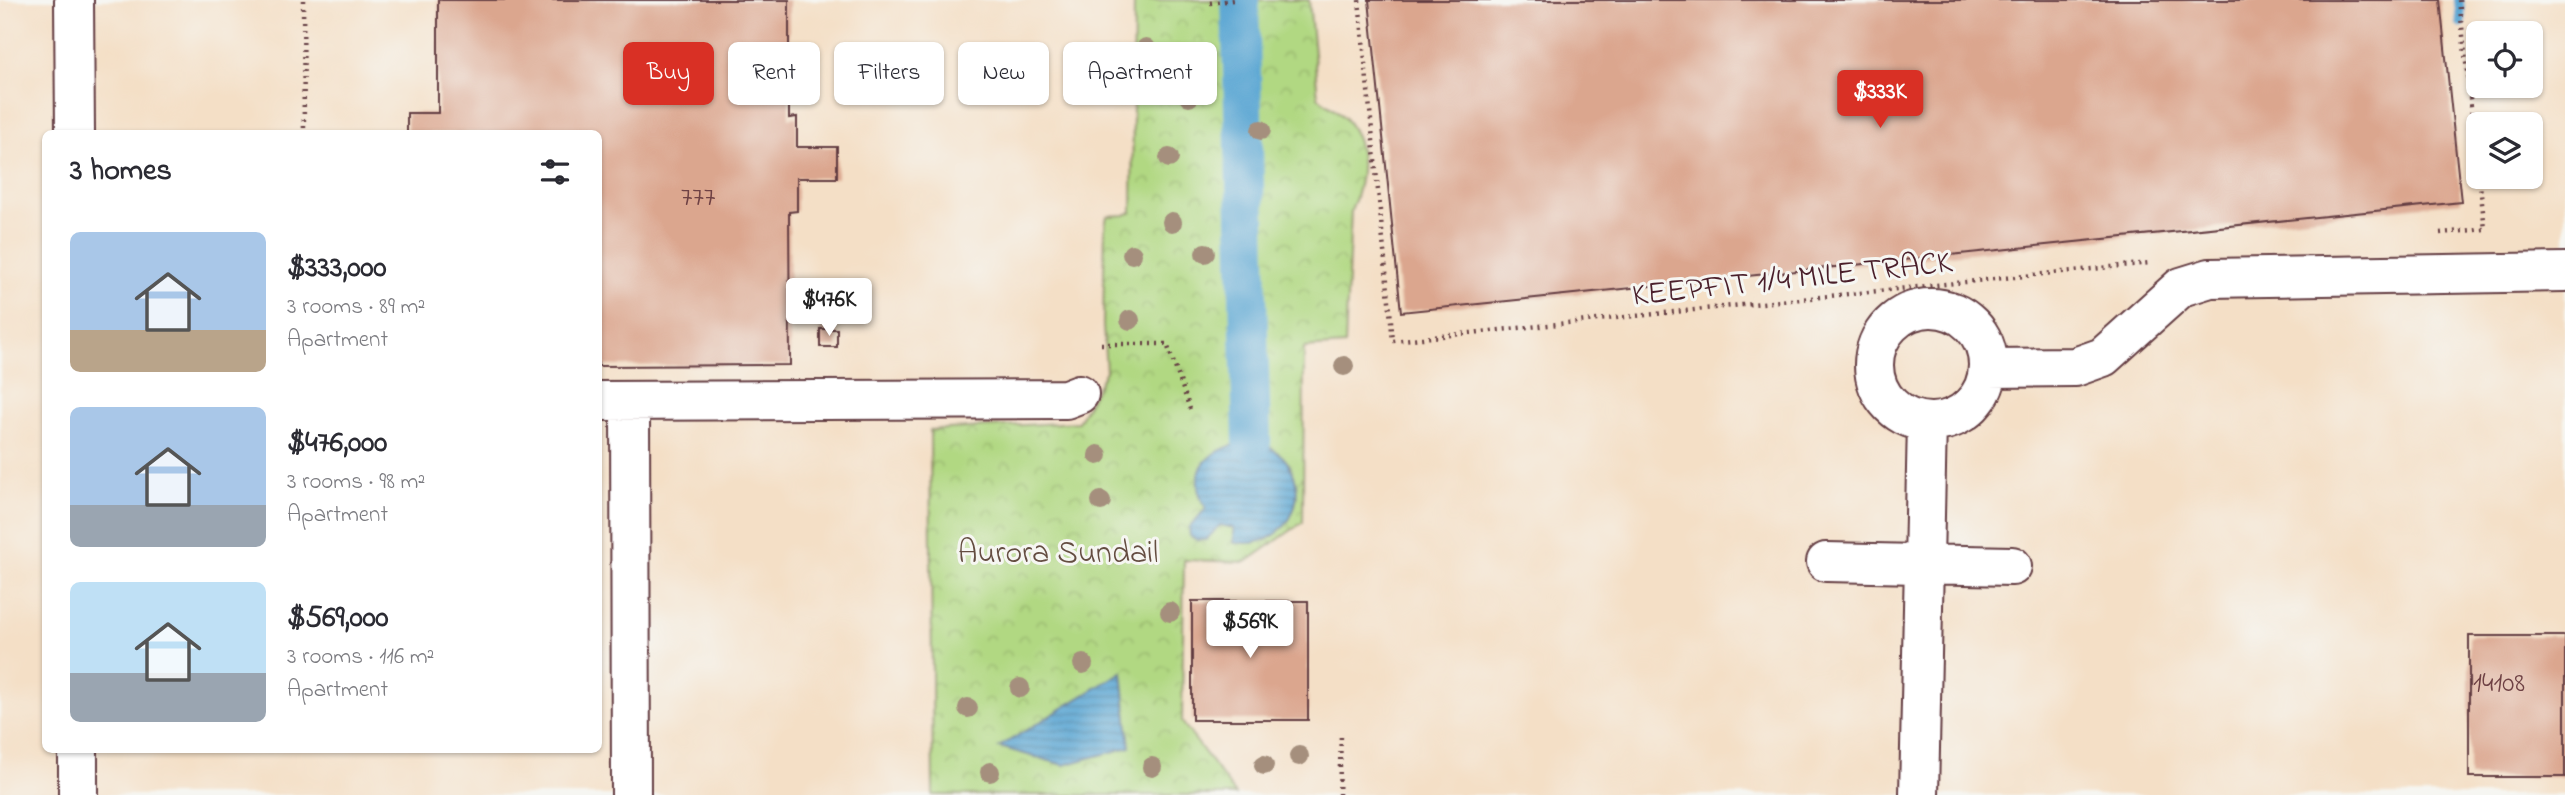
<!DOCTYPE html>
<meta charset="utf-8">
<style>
body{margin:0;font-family:"Indie Flower",sans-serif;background:#f7f7f7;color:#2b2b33;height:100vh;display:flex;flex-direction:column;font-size:26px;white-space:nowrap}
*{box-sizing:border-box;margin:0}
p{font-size:23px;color:#7c7c81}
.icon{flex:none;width:38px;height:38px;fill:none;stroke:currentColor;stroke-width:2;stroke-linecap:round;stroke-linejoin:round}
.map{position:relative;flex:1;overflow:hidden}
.drawer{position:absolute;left:42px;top:130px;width:560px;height:623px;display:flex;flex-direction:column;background:#fff;border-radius:10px;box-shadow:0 2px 5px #0004}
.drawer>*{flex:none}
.hud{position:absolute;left:623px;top:42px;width:665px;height:63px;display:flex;gap:14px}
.tools{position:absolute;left:2466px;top:21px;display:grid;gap:14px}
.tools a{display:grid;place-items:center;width:77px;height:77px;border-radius:10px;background:#fff;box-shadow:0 2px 5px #0004;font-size:35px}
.price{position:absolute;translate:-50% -60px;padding:0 16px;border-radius:7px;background:#fff;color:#222;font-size:23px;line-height:46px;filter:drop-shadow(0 2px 4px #0008)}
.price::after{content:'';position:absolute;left:50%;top:42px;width:21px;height:16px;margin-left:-10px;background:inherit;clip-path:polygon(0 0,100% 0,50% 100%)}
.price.active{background:#d93025;color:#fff}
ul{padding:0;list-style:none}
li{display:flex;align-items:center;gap:21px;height:175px;padding:0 28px}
li span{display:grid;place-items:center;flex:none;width:196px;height:140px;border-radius:10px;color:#555}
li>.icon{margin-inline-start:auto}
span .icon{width:84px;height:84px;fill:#fffc;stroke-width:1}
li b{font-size:30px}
h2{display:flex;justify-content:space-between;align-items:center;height:84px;padding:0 28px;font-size:30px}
.chip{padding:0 24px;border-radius:10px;background:#fff;box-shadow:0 2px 5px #0004;font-size:24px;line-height:63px}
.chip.active{background:#d93025;color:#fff}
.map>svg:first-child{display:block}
</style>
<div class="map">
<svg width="2565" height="795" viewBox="0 0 2565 795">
<defs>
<pattern id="park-crowns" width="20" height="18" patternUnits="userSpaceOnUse" patternTransform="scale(1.75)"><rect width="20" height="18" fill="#b1d882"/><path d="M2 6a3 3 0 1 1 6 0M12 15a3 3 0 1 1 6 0" fill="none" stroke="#9ab970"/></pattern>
<pattern id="water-rules" width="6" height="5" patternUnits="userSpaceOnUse" patternTransform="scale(1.75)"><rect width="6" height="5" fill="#5aa6d3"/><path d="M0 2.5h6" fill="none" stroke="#4c87ab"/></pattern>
</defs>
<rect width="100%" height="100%" fill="#f6f6f2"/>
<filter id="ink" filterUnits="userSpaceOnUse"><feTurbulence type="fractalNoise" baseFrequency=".0143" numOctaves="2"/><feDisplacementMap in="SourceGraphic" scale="14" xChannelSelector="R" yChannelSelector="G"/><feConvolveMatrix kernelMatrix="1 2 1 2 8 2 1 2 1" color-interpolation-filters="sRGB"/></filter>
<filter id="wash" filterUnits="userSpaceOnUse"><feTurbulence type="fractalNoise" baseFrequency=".00686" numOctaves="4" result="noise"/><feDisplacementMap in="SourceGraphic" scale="28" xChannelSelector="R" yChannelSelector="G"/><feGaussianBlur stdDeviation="1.57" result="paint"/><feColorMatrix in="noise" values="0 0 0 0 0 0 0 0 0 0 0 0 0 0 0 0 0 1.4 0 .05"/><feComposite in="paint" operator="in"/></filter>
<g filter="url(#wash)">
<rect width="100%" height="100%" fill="#f4dfc6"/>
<path fill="url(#park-crowns)" stroke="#7e7c56" stroke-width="2" d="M1134,0H1309L1318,97C1327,104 1341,112 1348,122C1367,149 1363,182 1351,211L1345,345L1304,348L1303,522L1246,562L1184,560L1182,722L1236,795H933L930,430L1078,422L1106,371L1103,326L1105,226L1107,216L1125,215L1132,212Z"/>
<path fill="url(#water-rules)" stroke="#52627f" stroke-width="2" d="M1252,442C1263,445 1274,448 1282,456C1307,481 1299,525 1267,539C1256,544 1245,543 1234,543V528L1220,525L1206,540H1197L1190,536L1189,528L1206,508C1203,502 1198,494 1198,487C1195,456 1227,444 1252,442Z
M1122,672L1130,747L1064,765L999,747Z"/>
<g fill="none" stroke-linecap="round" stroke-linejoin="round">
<path stroke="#5aa6d3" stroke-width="10" d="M2459,0L2461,23"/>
<path stroke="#5aa6d3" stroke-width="38" d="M1240,0L1252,442"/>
</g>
<g id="blocks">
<path fill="#dba68e" d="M438,0H789V118L797,117V147H837V178H797V211L789,212L790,365L598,366V133H407V113H438Z
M1369,0H2440L2461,202L1401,312Z
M820,329H837V347H820Z
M1192,601H1308V720H1192Z
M2469,636H2565V777H2469Z"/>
</g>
</g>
<g filter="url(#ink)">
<use href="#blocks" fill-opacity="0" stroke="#643c42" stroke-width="2"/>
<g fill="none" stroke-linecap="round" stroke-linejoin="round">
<defs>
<path id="minor" d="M1874 365a57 57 0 1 1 114 0a57 57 0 1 1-114 0Z
M1989,368L2075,367L2103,357L2181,287L2210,278L2565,272
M598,401L1066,399L1079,394
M630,401L631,795
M1826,562L2012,566
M1919,795L1927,422"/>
<path id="major" d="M74,0L75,133
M78,749V795"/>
</defs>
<use href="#minor" stroke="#643c42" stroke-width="42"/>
<use href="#major" stroke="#643c42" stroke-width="42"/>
<path stroke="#643c42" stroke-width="4.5" stroke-dasharray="2 5" stroke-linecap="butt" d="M303,0L304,133
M1359,0L1393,341L2150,263
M2459,0L2478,169
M1210,3L1233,0
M2440,233L2485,229L2479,177
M1101,344H1167L1190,409
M1339,795L1341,735"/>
<use href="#minor" stroke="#fff" stroke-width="38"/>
<use href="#major" stroke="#fff" stroke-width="38"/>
</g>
<g fill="#a58f7d">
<circle cx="1146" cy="48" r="10"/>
<circle cx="1189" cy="97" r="10"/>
<circle cx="1261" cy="130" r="10"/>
<circle cx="1169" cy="158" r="10"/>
<circle cx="1172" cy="222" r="10"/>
<circle cx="1205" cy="253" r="10"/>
<circle cx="1132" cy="254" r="10"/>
<circle cx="1130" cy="320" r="10"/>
<circle cx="1344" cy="366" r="10"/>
<circle cx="1098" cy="455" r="10"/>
<circle cx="1101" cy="501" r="10"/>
<circle cx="1170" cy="612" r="10"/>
<circle cx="1083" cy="664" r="10"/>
<circle cx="1020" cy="688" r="10"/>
<circle cx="968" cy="708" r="10"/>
<circle cx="1299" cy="756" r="10"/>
<circle cx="1264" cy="765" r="10"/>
<circle cx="1152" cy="767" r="10"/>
<circle cx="990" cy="772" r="10"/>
</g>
</g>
<g text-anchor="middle" stroke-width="6" stroke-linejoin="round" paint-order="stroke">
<g font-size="28" fill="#6e4144">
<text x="698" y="205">777</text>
<text x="2499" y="691">14108</text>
</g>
<g font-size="32" fill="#4a1f2b" stroke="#f6f6f2">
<text transform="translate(1792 277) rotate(-6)" y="11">KEEPFIT 1/4 MILE TRACK</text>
</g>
<g font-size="32" fill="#644d41" stroke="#f6f6f2">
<text x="1058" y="562">Aurora Sundail</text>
</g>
</g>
</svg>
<div class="tools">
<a><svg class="icon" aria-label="locate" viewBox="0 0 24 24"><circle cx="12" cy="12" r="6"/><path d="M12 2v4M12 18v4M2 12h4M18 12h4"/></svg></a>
<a><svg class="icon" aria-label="layers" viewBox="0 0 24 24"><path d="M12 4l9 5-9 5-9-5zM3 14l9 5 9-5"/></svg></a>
</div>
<b class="price active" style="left:1880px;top:130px">$333K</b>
<b class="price" style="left:829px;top:338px">$476K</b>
<b class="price" style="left:1250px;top:660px">$569K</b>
<div class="hud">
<a class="chip active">Buy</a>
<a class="chip">Rent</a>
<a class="chip">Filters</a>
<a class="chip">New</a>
<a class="chip">Apartment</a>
</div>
<section class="drawer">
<h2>3 homes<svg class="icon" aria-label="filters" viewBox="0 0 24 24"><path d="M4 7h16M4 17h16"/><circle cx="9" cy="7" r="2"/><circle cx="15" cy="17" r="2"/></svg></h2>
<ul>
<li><span style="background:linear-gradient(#a9c7e8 70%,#b9a48a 0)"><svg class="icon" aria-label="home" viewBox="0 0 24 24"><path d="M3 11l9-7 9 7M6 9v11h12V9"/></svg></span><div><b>$333,000</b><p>3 rooms · 89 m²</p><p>Apartment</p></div></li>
<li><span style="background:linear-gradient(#a9c7e8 70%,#9aa5b1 0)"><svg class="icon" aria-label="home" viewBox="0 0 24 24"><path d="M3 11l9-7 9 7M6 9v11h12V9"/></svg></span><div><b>$476,000</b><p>3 rooms · 98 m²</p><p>Apartment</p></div></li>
<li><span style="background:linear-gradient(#bfe0f5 65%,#9aa5b1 0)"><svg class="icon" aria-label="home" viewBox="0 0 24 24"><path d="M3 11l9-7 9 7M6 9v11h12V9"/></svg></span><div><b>$569,000</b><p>3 rooms · 116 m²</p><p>Apartment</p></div></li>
</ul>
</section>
</div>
